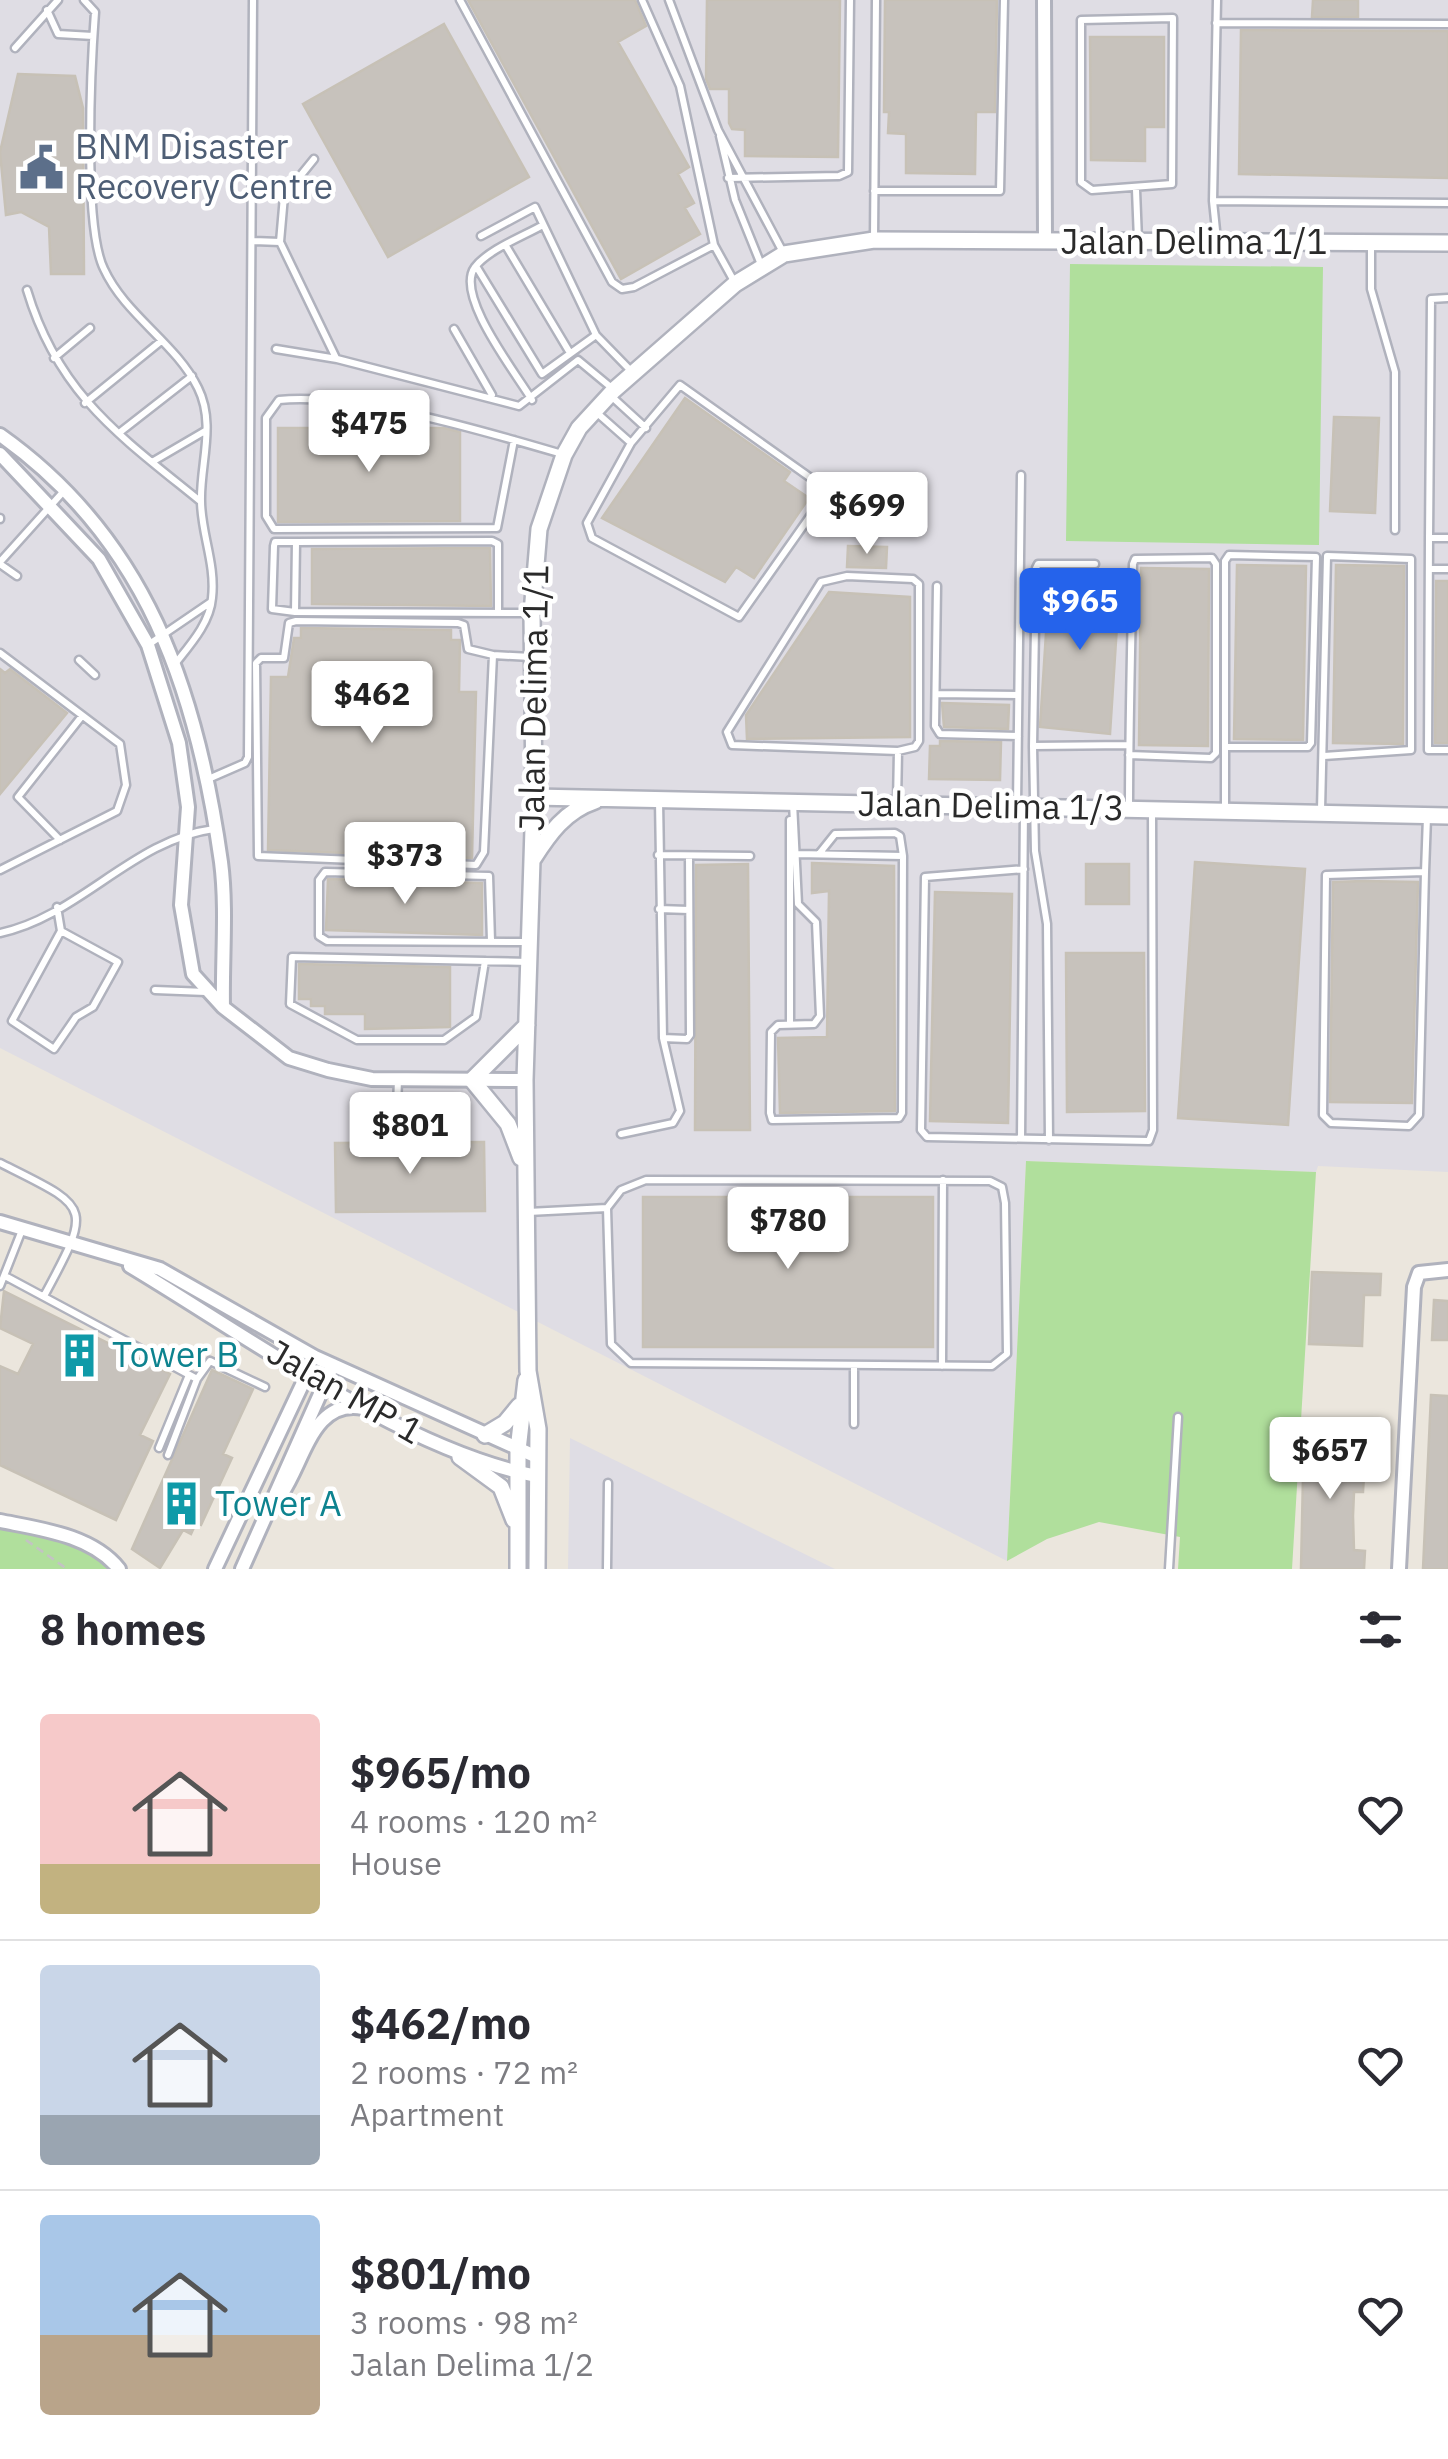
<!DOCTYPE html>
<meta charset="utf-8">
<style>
body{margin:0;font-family:"IBM Plex Sans",sans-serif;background:#f2f2f3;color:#2b2b33;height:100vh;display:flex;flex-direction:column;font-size:38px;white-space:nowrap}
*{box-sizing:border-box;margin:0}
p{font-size:32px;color:#7c7c81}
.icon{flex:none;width:55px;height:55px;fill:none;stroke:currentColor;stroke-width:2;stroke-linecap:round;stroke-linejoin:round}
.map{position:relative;height:1569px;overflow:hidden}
.drawer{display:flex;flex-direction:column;background:#fff;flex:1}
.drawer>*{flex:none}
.price{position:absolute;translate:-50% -85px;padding:0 22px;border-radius:10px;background:#fff;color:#222;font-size:32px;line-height:65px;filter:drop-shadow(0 2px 5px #0008)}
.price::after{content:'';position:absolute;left:50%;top:60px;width:30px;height:22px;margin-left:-15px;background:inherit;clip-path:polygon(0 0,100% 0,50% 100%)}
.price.current{background:#2563eb;color:#fff}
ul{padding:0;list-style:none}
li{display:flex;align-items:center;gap:30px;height:250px;padding:0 40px}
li+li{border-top:2px solid #e1e1e2}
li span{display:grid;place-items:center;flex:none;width:280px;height:200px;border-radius:10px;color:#555}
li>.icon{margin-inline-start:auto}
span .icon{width:120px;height:120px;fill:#fffc;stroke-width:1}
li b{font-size:42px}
h2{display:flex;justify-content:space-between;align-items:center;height:120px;padding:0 40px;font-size:42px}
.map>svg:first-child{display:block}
</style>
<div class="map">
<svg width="1448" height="1569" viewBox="0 0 1448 1569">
<rect width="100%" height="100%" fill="#ebe6dd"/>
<path fill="#dfdde4" d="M0,0H1448V1172L1318,1166L1316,1172L1026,1161L1007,1561L0,1048Z
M570,1438L835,1569H568Z"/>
<path fill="#b0df9c" d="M1070,264L1323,267L1319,545L1066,541Z
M1026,1161L1316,1172L1292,1569H1178L1180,1537L1099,1522L1047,1539L1007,1561Z
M0,1529C41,1535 79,1544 112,1569H0Z"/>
<path fill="#c7c2bc" stroke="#c7c1b6" stroke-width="2.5" d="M468,0H635L646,26L618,42L689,167L678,174L694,203L685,208L700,234L621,279Z
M707,0H840L838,157L745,156V130L732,129L729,123V89H710L706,79Z
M885,0H997L995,112H976L975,174L906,173V134L888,133L889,112H884Z
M1313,0H1358V17H1312Z
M444,24L529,177L388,257L303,104Z
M1241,30L1448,31V178L1239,174Z
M1090,37H1164V127H1145V161L1091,160Z
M18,74L75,76L83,108L84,274H51L49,227L21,212L6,215L0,152Z
M685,398L790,472L784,481L809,498L754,578L736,567L725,582L602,518Z
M1334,417L1379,418L1375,513L1330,511Z
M278,428H444L460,432V521L278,522Z
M848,546L887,547L886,568L847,567Z
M490,548L491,606L312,604V549Z
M1237,565L1306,566L1303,740L1234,739Z
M1336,565L1404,566L1403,744L1333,743Z
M1141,568L1209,569L1208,746L1139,745Z
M1050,571L1120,579L1110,734L1040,727Z
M1436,581H1448V743H1435Z
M829,592L910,597V737L747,739L746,715Z
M301,628L451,630V640H460L459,692H476L472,858L268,850L271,677H288L294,638H301Z
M0,669L5,673L10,669L67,713L0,794Z
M942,703L1009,705L1008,729L944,727Z
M940,741L1001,742L1000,780L929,779L930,746H940Z
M1195,862L1305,869L1288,1125L1178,1118Z
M812,863L894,866L895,1111L780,1113L778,1038L827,1037L829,891L812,893Z
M748,864L750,1130H695L696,865Z
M1086,864H1129V904H1086Z
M328,879L482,883V935L326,930Z
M1364,881L1418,882L1412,1103L1330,1102L1333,882Z
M935,892L1012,894L1008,1123L930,1121Z
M1066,953H1144L1145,1111L1067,1112Z
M299,964L450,967V1027L365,1029V1014H325V1006H311V999H299Z
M484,1142L485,1211L336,1212L335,1143Z
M643,1197H933V1347H643Z
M1312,1272L1381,1274L1380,1295H1364L1362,1346L1309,1344Z
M4,1291L170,1374L140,1435L153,1441L116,1520L0,1465V1366L18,1374L33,1344L0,1328Z
M1434,1300L1448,1301V1340H1432Z
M212,1370L253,1389L223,1454L232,1458L201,1525L196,1523L191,1534L183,1530L160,1568L132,1549Z
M1431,1395L1448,1396V1569H1423Z
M1304,1430L1372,1433L1371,1453L1327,1451L1326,1473L1364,1475L1363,1492H1354L1353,1516L1354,1550L1365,1551L1364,1569H1301Z"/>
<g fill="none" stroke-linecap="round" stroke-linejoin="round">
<defs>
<path id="service" d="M84,0L95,12C91,65 83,227 104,269C125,315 176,343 198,388C216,424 200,464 201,501C201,533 216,564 212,598C210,623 190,645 175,664
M460,0L612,282L622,289L634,287L714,245
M642,0L680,86L714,245L735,283
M669,0L718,130L784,254
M1217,0L1213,201L1448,203
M47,10L58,34L93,36
M1173,18L1172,184L1092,190L1081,182V20Z
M1216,23L1448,24
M15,48L58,0
M720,136L735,200L762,267
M314,159L284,196L280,242L336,358
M728,178L839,176L848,172L850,0
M1136,190L1138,240
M874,191H1000L1004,0
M1213,201L1217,240
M481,236L535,207L596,335L633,373
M874,238L876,0
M252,241L280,242
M1371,244V289L1395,372V530
M506,246L570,353
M476,266L542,374L596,335
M27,290C58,394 120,436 200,501
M1448,298L1431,299L1429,538H1448
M454,329L492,395
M276,349L337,359L519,406L578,360L613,389
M54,358L90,328
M680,385L822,486L825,495L739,617L592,538L587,523L631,443Z
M610,395L646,428
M532,400C516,373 454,295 475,267C489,249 524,236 543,225
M85,403L160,342
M596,412L631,443
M119,433L192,376
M514,440L497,528L274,529L266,516V418L279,400C354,392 487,432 562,454
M152,462L205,431
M0,518V519
M1429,538L1428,750H1448
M0,562L63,492
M0,564L17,576
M1429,569H1448
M847,576L913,579L919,584V741L915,747L898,751L732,745L727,732L821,582Z
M937,586L935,726L940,734L1018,736
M295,612L272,609L274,546L275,542H296
M498,612V544L492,541L296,542L295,612L532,613
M296,621L458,623L464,625L468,649L493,655L484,852L476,865L258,856L256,663L261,658H284L289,623Z
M148,645L211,602
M0,653L120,744L126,785L117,811L0,870
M493,655L531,657
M79,660L95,675
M936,694L1018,695
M1033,746L1036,568L1038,564H1095
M206,780L245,763L248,757L253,0
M793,803L798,904L816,922L820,1016L814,1024L778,1025L771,1032L770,1113L772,1120L899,1118L902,1113L903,856L796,854
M897,803L898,751
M1017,806L1021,475
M1129,809C1129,728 1131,646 1133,564L1135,559L1212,558L1216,564V753L1211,758L1129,755
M1321,810L1327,556L1411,559V750L1324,756
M1225,811V561L1229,555L1316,557L1311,743L1308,747H1225
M60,840L18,797L82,716
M819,854L835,834L895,833L900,836L903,856
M658,855L750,856
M1024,869L925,877L921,1130L927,1137L1149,1141L1153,1130L1152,812
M1425,872L1419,1115L1409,1126L1331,1123L1323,1115L1326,875Z
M1425,872L1427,817
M57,907L61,931L12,1021L54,1049L76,1017L93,1007L118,962L61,931
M659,909L689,910
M0,933C78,917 134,839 214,829
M491,941L489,876L325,872L319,880V936L327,941L530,942
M485,961L476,1017L444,1040H357L290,1004L292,957L529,962
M155,990L206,992
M790,1024V820
M663,1038L687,1039L690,1035L689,856
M621,1134L673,1123L680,1111L663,1038L659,801
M396,1137L398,1079
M1021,1138L1024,808
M1049,1140L1047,924L1035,851L1033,746L1129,745
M0,1163C90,1208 94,1204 44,1296
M528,1212L607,1208L621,1190L646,1180L990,1181L1002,1187L1005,1203L1007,1354L992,1366L631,1363L611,1344L607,1208
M5,1276L197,1379L210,1361L265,1387
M0,1286L22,1230
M942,1366L943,1180
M854,1367V1424
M159,1448L189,1375
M168,1455L197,1379
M607,1569L608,1483
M1169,1569L1178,1417"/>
<path id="minor" d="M1044,0L1045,241
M0,435C147,539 197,691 221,862C227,908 222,960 223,1007
M0,454L99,559L148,645L179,743L188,807L181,905L193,974L223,1007L289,1058L328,1070L372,1079L525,1080
M0,1222L160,1269L315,1357L537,1457
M130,1266C247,1336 405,1451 537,1476
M282,1493C304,1461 313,1398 363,1408
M0,1521C40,1529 92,1535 119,1569
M215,1569L310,1368
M242,1569L333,1365
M1399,1569L1414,1287L1419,1273L1448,1270"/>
<path id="tertiary" d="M534,797L1448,816
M533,859C549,834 565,811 595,801
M521,1158L508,1124L472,1080L527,1025
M485,1435L505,1423L519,1406
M460,1457L501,1487L514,1520
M518,1569V1450L526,1380
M537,1569L538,1429L528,1371L525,1080L534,797L532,613L539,529L564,455L579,428L614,390L735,284L784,254L874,240L1448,243"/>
</defs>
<use href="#service" stroke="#b0b2bd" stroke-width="11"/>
<use href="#minor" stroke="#b0b2bd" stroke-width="18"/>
<use href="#tertiary" stroke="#b0b2bd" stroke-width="20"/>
<path stroke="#c3c3c3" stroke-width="2.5" stroke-dasharray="8 5" stroke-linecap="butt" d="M26,1540L67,1569"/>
<use href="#service" stroke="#fff" stroke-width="6"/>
<use href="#minor" stroke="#fff" stroke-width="12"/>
<use href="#tertiary" stroke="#fff" stroke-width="15"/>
</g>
<defs>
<symbol id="civic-bare" viewBox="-9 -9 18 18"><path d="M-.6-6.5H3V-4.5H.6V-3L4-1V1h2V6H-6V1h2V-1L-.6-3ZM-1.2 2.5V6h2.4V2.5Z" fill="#5c6f8a" stroke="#fff" stroke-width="2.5" paint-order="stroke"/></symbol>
<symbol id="building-bare" viewBox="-9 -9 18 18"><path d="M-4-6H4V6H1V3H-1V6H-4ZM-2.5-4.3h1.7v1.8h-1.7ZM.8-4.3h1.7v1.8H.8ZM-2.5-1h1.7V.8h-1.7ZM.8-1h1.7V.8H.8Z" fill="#0f9aa8" stroke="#fff" stroke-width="2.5" paint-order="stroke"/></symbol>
</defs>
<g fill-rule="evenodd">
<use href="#civic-bare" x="10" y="136" width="63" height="63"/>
<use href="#building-bare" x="48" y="1324" width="63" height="63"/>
<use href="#building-bare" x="150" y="1472" width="63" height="63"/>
</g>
<g text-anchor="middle" stroke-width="9" stroke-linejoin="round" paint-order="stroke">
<g font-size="35" fill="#4e5e75" stroke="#fff" text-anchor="start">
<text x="75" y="159">BNM Disaster<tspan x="75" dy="40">Recovery Centre</tspan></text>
</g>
<g font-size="35" fill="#2a2a2a" stroke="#fff">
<text x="1194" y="254">Jalan Delima 1/1</text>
<text transform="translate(534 698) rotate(-89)" y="12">Jalan Delima 1/1</text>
<text transform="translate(991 806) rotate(1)" y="12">Jalan Delima 1/3</text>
<text transform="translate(345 1392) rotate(30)" y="12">Jalan MP 1</text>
</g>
<g font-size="35" fill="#0d838f" stroke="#fff" text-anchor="start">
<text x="112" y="1367">Tower B</text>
<text x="215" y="1516">Tower A</text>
</g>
</g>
</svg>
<b class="price" style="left:369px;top:475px">$475</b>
<b class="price" style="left:867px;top:557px">$699</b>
<b class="price current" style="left:1080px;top:653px">$965</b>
<b class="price" style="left:372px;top:746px">$462</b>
<b class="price" style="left:405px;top:907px">$373</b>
<b class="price" style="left:410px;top:1177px">$801</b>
<b class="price" style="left:788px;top:1272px">$780</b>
<b class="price" style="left:1330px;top:1502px">$657</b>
</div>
<section class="drawer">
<h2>8 homes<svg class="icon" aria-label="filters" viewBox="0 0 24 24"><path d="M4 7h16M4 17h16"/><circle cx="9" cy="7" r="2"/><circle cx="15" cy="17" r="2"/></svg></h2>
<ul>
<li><span style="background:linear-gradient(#f6c9c9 75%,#c2b280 0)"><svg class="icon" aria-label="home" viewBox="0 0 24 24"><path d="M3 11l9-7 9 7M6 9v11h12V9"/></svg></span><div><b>$965/mo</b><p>4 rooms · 120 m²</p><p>House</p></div><svg class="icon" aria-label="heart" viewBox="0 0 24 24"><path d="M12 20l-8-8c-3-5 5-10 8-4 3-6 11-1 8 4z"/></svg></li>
<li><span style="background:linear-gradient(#c9d6e8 75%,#9aa5b1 0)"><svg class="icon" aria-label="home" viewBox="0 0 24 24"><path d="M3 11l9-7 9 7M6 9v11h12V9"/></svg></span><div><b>$462/mo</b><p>2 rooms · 72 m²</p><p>Apartment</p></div><svg class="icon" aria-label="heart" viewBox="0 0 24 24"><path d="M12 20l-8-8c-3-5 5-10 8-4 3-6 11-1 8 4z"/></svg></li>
<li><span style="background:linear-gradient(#a9c7e8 60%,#b9a48a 0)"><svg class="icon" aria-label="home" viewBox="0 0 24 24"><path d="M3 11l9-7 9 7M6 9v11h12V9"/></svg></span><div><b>$801/mo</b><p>3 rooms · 98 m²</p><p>Jalan Delima 1/2</p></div><svg class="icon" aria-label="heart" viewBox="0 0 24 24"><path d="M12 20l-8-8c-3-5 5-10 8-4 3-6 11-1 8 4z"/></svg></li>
</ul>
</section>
